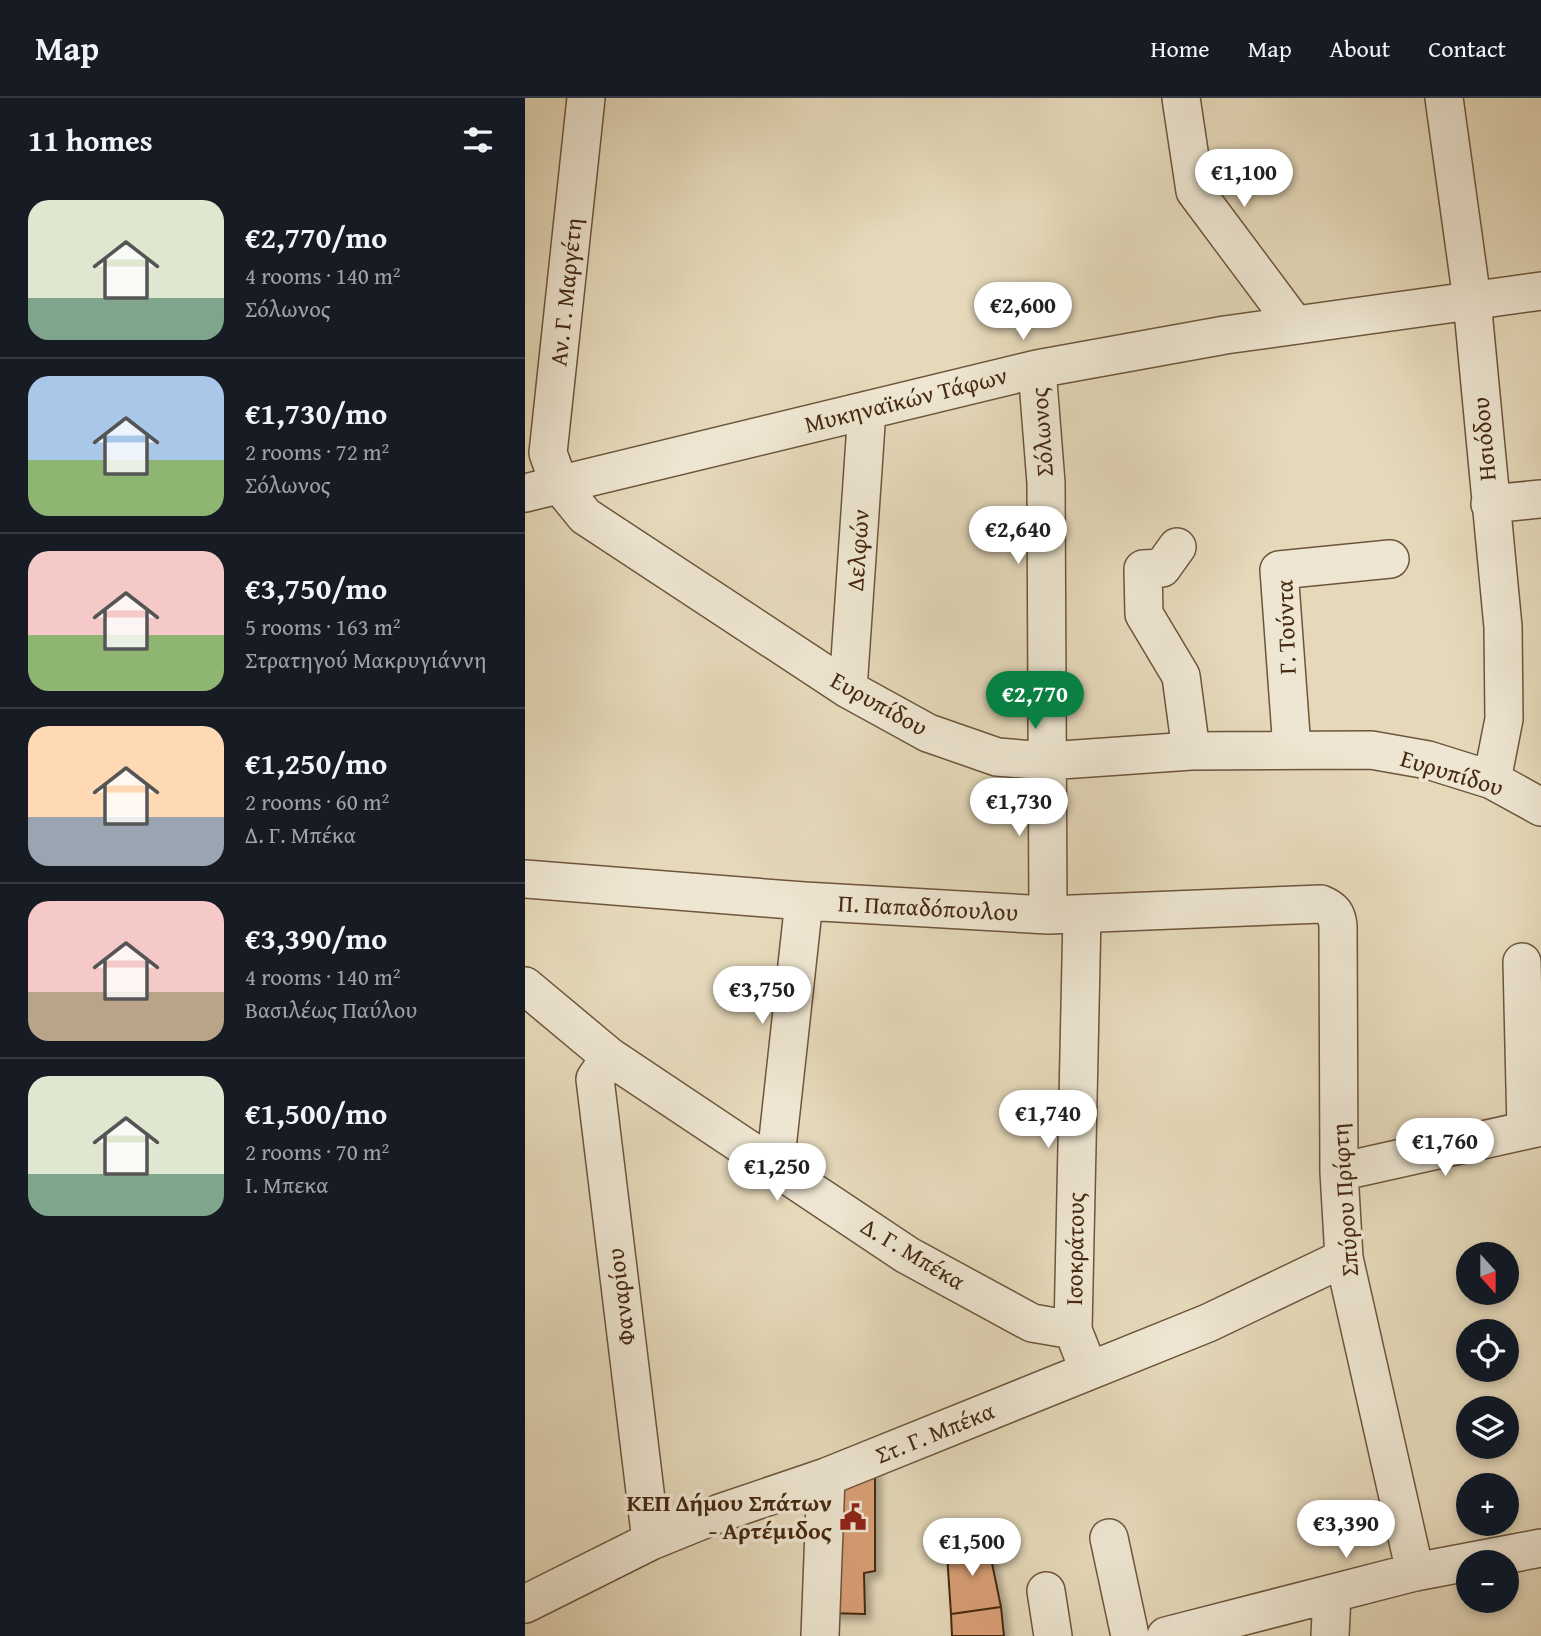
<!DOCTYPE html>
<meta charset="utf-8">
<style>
body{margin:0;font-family:"Gentium Book Plus",serif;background:#242831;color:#f1f3f6;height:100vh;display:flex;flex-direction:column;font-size:26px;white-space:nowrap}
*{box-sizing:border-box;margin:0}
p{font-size:23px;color:#9ea1a6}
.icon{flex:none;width:38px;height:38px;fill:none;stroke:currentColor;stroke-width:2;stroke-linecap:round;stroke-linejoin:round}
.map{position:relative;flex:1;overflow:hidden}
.side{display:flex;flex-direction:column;background:#171b24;width:525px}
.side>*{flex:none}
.needle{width:46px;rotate:159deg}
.tools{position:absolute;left:931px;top:1144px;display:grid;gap:14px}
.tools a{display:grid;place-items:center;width:63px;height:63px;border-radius:50%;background:#171b24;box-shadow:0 4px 10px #0003;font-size:35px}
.price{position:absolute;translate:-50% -60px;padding:0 16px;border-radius:24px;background:#fff;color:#222;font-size:23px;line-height:46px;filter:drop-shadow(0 2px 4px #0008)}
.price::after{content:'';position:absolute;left:50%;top:42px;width:21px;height:16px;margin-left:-10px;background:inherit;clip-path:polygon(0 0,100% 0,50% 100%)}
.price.selected{background:#0b8043;color:#fff}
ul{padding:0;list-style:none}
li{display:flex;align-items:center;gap:21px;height:175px;padding:0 28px}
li+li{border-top:2px solid #363941}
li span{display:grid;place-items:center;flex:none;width:196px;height:140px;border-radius:21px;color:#555}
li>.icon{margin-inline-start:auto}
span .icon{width:84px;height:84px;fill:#fffc;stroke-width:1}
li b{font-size:30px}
h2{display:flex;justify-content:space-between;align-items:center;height:84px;padding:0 28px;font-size:30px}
header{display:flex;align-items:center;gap:42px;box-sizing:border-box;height:98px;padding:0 35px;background:#171b24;border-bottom:2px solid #363941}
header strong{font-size:33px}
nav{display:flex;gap:38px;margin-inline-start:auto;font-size:24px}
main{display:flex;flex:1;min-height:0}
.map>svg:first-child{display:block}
</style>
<header>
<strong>Map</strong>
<nav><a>Home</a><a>Map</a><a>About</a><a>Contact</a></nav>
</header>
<main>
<section class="side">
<h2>11 homes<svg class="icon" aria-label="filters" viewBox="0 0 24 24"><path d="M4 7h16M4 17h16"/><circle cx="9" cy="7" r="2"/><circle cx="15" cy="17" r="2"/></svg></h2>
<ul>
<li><span style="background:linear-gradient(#dfe7d0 70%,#7fa58c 0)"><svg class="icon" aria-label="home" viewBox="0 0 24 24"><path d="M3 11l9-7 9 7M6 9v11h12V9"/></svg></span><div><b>€2,770/mo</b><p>4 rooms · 140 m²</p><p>Σόλωνος</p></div></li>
<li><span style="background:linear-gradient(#a9c7e8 60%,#8fb573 0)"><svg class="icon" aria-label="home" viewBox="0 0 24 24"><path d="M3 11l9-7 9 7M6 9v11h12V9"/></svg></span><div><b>€1,730/mo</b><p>2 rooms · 72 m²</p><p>Σόλωνος</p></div></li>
<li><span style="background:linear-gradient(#f6c9c9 60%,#8fb573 0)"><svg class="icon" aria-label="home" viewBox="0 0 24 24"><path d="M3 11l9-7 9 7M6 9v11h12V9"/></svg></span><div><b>€3,750/mo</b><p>5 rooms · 163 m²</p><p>Στρατηγού Μακρυγιάννη</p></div></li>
<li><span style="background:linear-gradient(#ffd9b3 65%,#9aa5b1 0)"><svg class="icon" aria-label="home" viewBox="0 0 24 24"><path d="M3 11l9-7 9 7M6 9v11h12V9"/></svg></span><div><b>€1,250/mo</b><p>2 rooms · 60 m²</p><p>Δ. Γ. Μπέκα</p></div></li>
<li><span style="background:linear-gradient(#f6c9c9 65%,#b9a48a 0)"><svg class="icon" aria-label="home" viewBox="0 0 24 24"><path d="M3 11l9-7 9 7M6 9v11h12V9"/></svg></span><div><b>€3,390/mo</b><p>4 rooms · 140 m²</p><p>Βασιλέως Παύλου</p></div></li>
<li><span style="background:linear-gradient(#dfe7d0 70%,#7fa58c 0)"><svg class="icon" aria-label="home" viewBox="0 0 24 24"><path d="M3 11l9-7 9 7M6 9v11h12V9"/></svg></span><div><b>€1,500/mo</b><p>2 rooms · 70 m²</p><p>Ι. Μπεκα</p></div></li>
</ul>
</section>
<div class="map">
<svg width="1016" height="1538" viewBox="0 0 1016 1538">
<defs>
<filter id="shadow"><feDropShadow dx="6" dy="6" stdDeviation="3.5" flood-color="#0004"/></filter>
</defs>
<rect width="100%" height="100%" fill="#e5d9ba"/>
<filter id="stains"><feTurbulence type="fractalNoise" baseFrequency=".00286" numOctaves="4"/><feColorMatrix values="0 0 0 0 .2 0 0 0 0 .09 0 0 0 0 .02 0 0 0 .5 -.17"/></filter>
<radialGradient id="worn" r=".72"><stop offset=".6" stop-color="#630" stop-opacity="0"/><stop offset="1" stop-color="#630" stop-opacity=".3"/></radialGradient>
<path fill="#d99f76" stroke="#472911" stroke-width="2" filter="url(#shadow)" d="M350,1370V1473L339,1475L340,1516L303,1515L306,1384Z
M461,1436L476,1509L426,1516L422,1456Z
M476,1509L479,1538H427L426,1516Z"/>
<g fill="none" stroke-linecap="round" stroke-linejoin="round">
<defs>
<path id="minor" d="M61,0L23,355L34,386L60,418L323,591L403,635L472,659L522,663L666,653L846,652L903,662L967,682L1016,709
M656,0L670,93L770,227
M919,0L947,202L978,529L979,621L967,682
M512,271L521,385L523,817
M0,395L512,271L700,237L1016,193
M965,406L1016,401
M652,449L637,470L618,471L619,516L656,578L666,653
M323,591L342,312
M767,651L754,472L865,461
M0,781L279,803L523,817L796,806C808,811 812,816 813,828L814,1074L819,1160L890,1474
M997,864L1001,1031
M0,888L85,959L382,1157L507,1225L548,1232
M85,959L70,981L126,1443
M246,1066L252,1050L279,803
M814,1074L1016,1029
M557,1255L548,1232L557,817
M584,1440L605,1538
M521,1493L528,1538
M0,1506L126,1443L195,1415L301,1379L683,1225L819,1160
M295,1538L301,1379
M641,1538L890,1474L1016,1450
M805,1538L807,1496"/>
</defs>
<use href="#minor" stroke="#6e553b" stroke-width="40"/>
<use href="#minor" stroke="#eee6d2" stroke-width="37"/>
</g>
<defs>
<symbol id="civic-bare" viewBox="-9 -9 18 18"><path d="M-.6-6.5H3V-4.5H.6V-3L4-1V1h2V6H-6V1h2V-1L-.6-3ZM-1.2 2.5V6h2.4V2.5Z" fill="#8f2418" stroke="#eee6d2" stroke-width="2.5" paint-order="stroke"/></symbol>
</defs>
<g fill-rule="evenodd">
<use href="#civic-bare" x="309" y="1400" width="38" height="38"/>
</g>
<g text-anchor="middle" stroke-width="7" stroke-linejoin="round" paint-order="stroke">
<g font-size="24" fill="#472911" stroke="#eee6d2">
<text transform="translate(41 194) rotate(-84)" y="8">Αν. Γ. Μαργέτη</text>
<text transform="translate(381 302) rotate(-14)" y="8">Μυκηναϊκών Τάφων</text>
<text transform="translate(517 334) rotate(-94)" y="8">Σόλωνος</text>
<text transform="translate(959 341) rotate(-95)" y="8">Ησιόδου</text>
<text transform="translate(333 452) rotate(-86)" y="8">Δελφών</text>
<text transform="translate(761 529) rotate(-92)" y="8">Γ. Τούντα</text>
<text transform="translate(354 606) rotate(29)" y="8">Ευρυπίδου</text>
<text transform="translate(927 675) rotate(17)" y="8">Ευρυπίδου</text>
<text transform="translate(403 810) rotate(3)" y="8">Π. Παπαδόπουλου</text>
<text transform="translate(820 1102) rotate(-94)" y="8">Σπύρου Πρίφτη</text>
<text transform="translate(550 1151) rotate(-89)" y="8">Ισοκράτους</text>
<text transform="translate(388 1156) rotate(31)" y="8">Δ. Γ. Μπέκα</text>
<text transform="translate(96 1199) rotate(-97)" y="8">Φαναρίου</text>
<text transform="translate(410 1335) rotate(-22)" y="8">Στ. Γ. Μπέκα</text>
</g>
<g font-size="24" font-weight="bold" fill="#472911" stroke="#eee6d2" text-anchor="end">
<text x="307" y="1413">ΚΕΠ Δήμου Σπάτων<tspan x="307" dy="28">- Αρτέμιδος</tspan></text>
</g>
</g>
<rect width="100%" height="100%" filter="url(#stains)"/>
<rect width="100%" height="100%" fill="url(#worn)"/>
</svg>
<div class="tools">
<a><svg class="needle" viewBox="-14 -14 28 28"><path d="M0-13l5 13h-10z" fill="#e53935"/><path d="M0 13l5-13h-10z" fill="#9ea1a6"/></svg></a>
<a><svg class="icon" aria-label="locate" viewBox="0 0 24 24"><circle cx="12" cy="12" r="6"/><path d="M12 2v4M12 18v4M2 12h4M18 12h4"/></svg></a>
<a><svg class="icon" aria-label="layers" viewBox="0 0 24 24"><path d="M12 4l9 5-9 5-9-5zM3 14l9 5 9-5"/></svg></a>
<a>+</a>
<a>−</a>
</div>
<b class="price" style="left:719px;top:111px">€1,100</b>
<b class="price" style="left:498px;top:244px">€2,600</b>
<b class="price" style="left:493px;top:468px">€2,640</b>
<b class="price selected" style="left:510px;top:633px">€2,770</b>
<b class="price" style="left:494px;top:740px">€1,730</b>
<b class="price" style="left:237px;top:928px">€3,750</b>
<b class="price" style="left:523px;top:1052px">€1,740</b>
<b class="price" style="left:920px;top:1080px">€1,760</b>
<b class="price" style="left:252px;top:1105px">€1,250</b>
<b class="price" style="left:821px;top:1462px">€3,390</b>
<b class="price" style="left:447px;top:1480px">€1,500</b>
</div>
</main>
